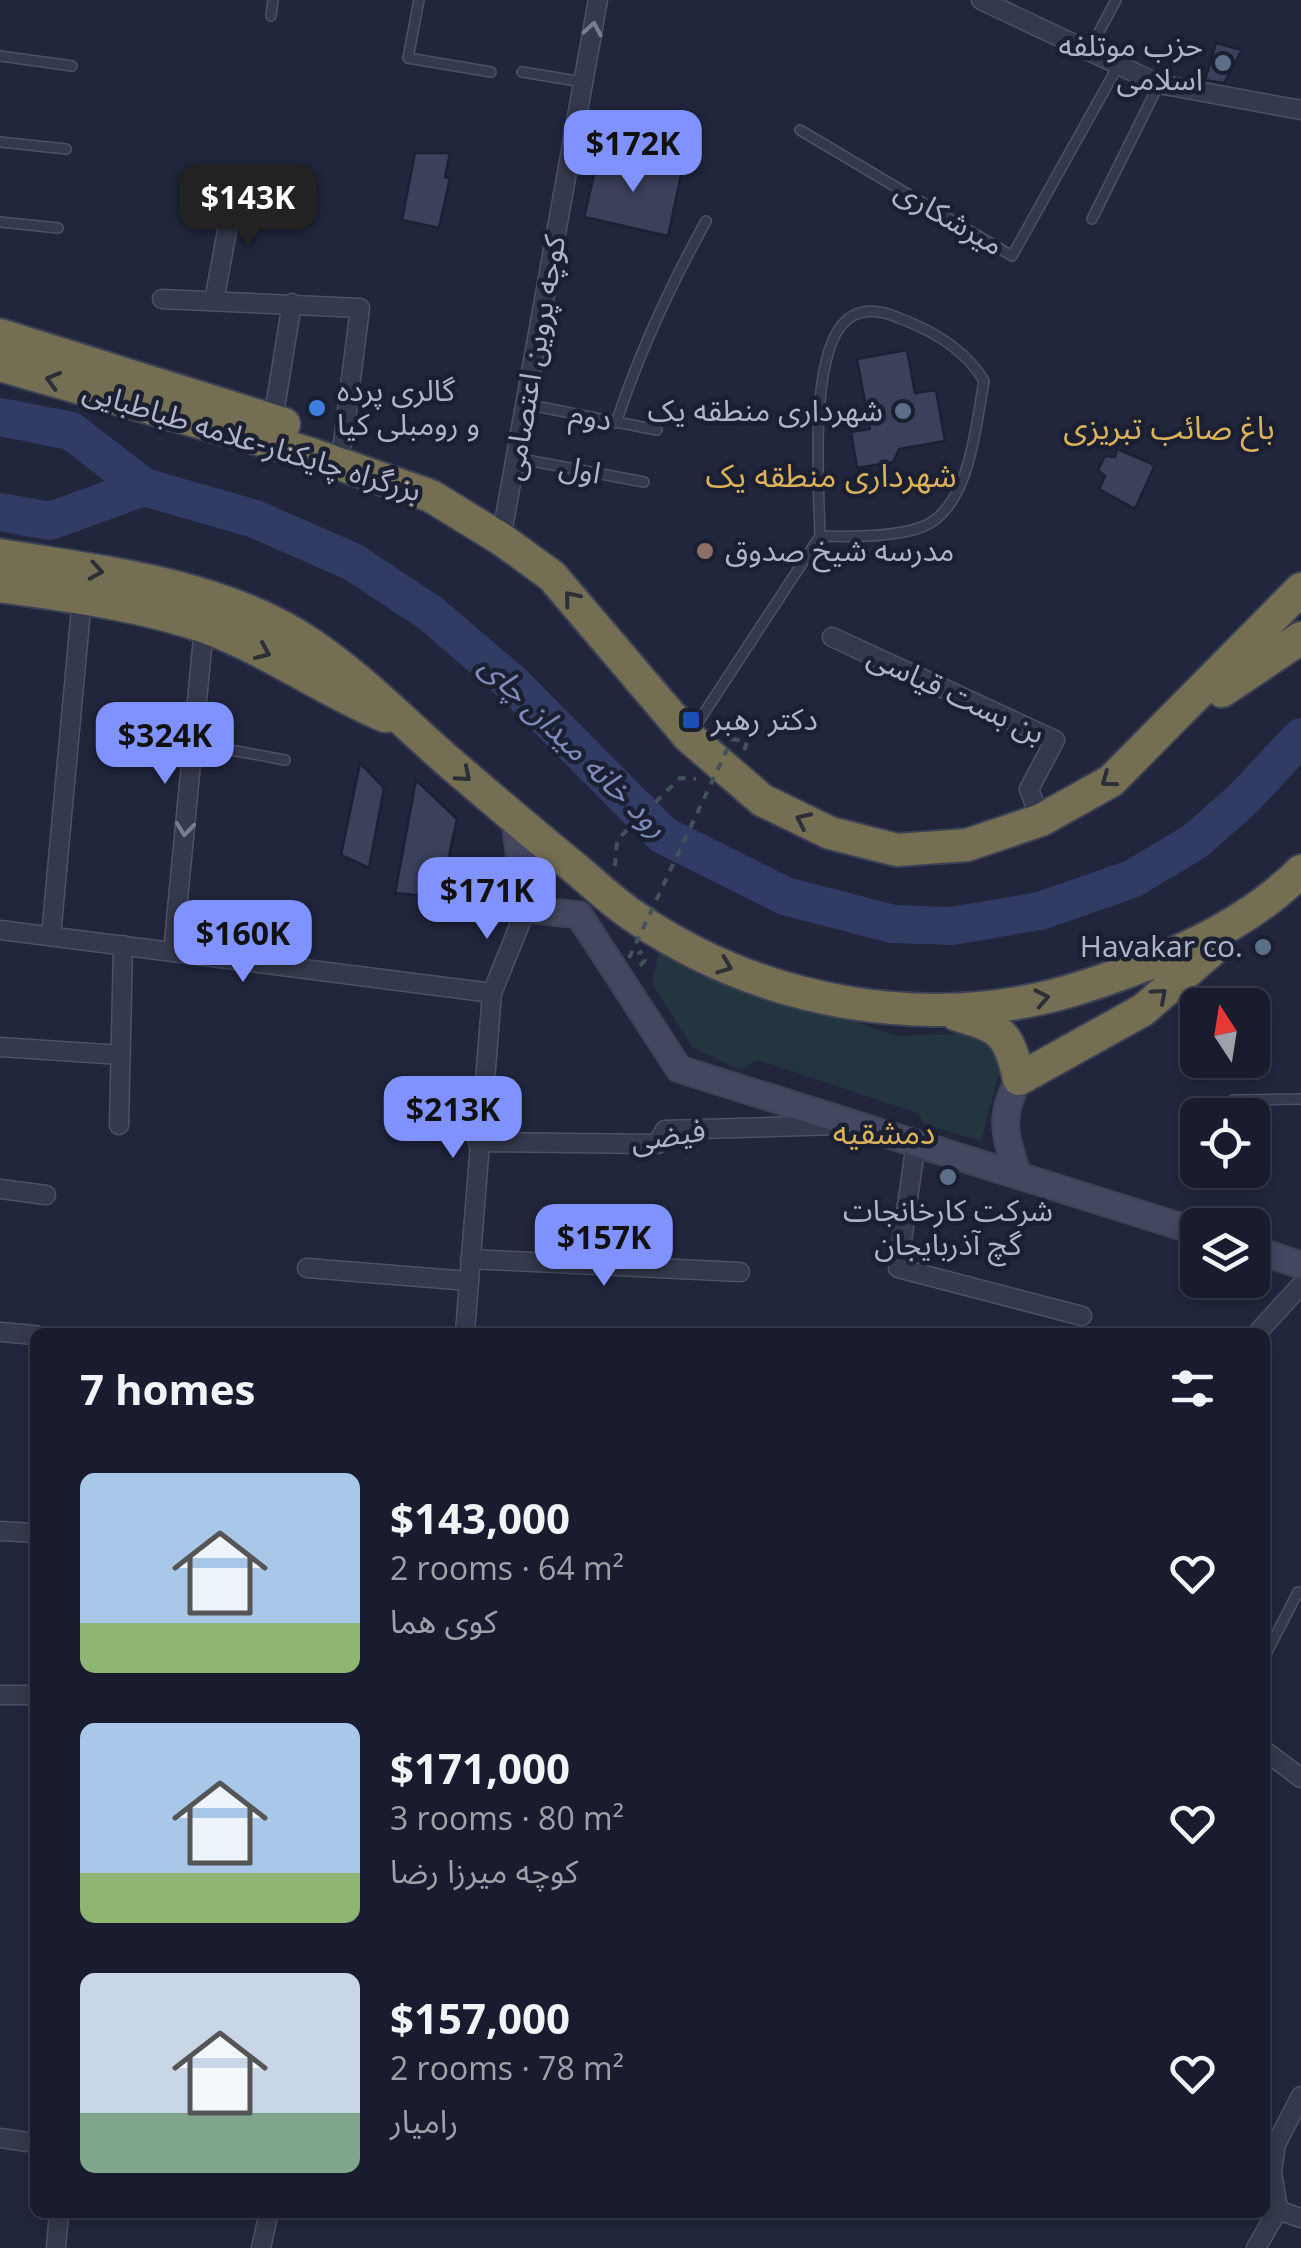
<!DOCTYPE html>
<meta charset="utf-8">
<style>
body{margin:0;font-family:"Open Sans","Noto Sans Arabic",sans-serif;background:#26293a;color:#f1f3f6;height:100vh;display:flex;flex-direction:column;font-size:38px;white-space:nowrap}
*{box-sizing:border-box;margin:0}
p{font-size:32px;color:#9fa1aa}
.icon{flex:none;width:55px;height:55px;fill:none;stroke:currentColor;stroke-width:2;stroke-linecap:round;stroke-linejoin:round}
.map{position:relative;flex:1;overflow:hidden}
.details{position:absolute;left:30px;top:1328px;width:1240px;height:890px;display:flex;flex-direction:column;background:#191c2e;border-radius:15px;box-shadow:0 5px 15px #0003,0 0 0 2px #373a4a}
.details>*{flex:none}
.needle{width:65px;rotate:348deg}
.tools{position:absolute;left:1180px;top:988px;display:grid;gap:20px}
.tools a{display:grid;place-items:center;width:90px;height:90px;border-radius:15px;background:#191c2e;box-shadow:0 5px 15px #0003,0 0 0 2px #373a4a;font-size:50px}
.price{position:absolute;translate:-50% -85px;padding:0 22px;border-radius:20px;background:#8092ff;color:#111;font-size:32px;line-height:65px;filter:drop-shadow(0 2px 5px #0008)}
.price::after{content:'';position:absolute;left:50%;top:60px;width:30px;height:22px;margin-left:-15px;background:inherit;clip-path:polygon(0 0,100% 0,50% 100%)}
.price.on{background:#222;color:#fff}
ul{padding:0;list-style:none}
li{display:flex;align-items:center;gap:30px;height:250px;padding:0 50px}
li span{display:grid;place-items:center;flex:none;width:280px;height:200px;border-radius:15px;color:#555}
li>.icon{margin-inline-start:auto}
span .icon{width:120px;height:120px;fill:#fffc;stroke-width:1}
li b{font-size:42px}
h2{display:flex;justify-content:space-between;align-items:center;height:120px;padding:0 50px;font-size:42px}
.map>svg:first-child{display:block}
</style>
<div class="map">
<svg width="1301" height="2248" viewBox="0 0 1301 2248">
<rect width="100%" height="100%" fill="#21263d"/>
<path fill="#23353e" d="M659,952L896,1036L978,1033L1002,1063L981,1141L924,1124L918,1113L758,1060L739,1070L692,1047L652,983Z"/>
<g fill="none" stroke-linecap="round" stroke-linejoin="round">
<path stroke="#323b63" stroke-width="38" d="M0,417L71,431L144,487
M0,512L50,521L144,487L255,519L353,562L430,613L512,683L663,835L785,896L893,924L952,926L1040,911L1132,879L1194,842L1243,799L1301,737"/>
</g>
<path fill="#3b405b" stroke="#1c2034" stroke-width="2.5" d="M1216,43L1242,50L1224,83L1205,80Z
M415,153H450L445,177L450,178L439,228L402,220Z
M599,154L682,171L668,236L584,217Z
M907,350L915,393L936,390L945,441L899,449L893,462L857,468L851,432L870,429L857,359Z
M1117,449L1155,465L1135,509L1099,489L1105,476L1098,470L1105,456L1115,457Z
M360,763L384,788L369,868L341,855Z
M416,780L457,819L440,897L395,893Z"/>
<g fill="none" stroke-linecap="round" stroke-linejoin="round">
<defs>
<path id="lane" d="M419,0L408,58L491,72
M271,16L273,0
M1090,49L1116,0
M0,56L72,66
M522,72L583,82
M800,130L1012,256L1118,66
M573,137L685,155
M0,142L66,149
M1092,219L1159,84
M0,222L58,228
M525,404L657,430
M616,423C640,350 669,288 706,221
M516,458L644,482
M693,730L820,536C848,537 895,537 922,527C970,509 976,424 984,381C966,350 931,330 899,318C883,311 863,307 848,319C808,349 819,489 820,536
M193,743L285,760
M1233,1100L1301,1099
M1265,1656L1298,1592L1301,1594"/>
<path id="street" d="M981,0L1159,84L1301,110
M162,299L360,308L343,442
M214,301L235,188
M273,420L292,303
M501,539L598,0
M832,637L1055,740L1029,789L1041,820
M0,930L492,993
M51,936L82,598
M173,952L204,627
M0,1047L121,1055
M119,1125L123,945
M478,1142L657,1144L665,1130L839,1125
M916,1143L898,1268L1082,1316
M0,1189L46,1195
M470,1259L740,1272
M307,1268L469,1281
M0,1332L35,1335
M465,1332L492,993L526,909
M1258,1332L1301,1285
M0,1531L35,1533
M0,1695H35
M1265,1751L1301,1778
M0,2138L35,2143
M1278,2210L1301,2218
M56,2248L59,2212
M261,2248L269,2212
M1256,2248L1278,2210L1272,2171L1276,2144L1301,2096"/>
<path id="secondary" d="M515,820L526,909L579,915L679,1069L1198,1232
M1018,1175C1005,1135 998,1117 1019,1079
M1252,1249L1301,1265"/>
<path id="highway" d="M0,335L284,424
M0,365L311,454L431,496L501,539L552,576L689,737L762,800L830,833L897,850L967,845L1041,820L1111,781L1301,589
M0,555C100,572 209,582 298,636C353,670 400,719 449,762C491,798 533,834 576,869C595,885 614,903 635,917C764,1005 933,1035 1083,987C1160,962 1242,930 1301,871
M0,586C68,596 139,604 205,627C269,650 323,690 385,716
M1222,691L1301,638
M957,1015C1002,1028 1008,1032 1019,1079L1143,1010L1219,944"/>
</defs>
<use href="#lane" stroke="#4d5165" stroke-width="12"/>
<use href="#street" stroke="#4d5165" stroke-width="21"/>
<use href="#secondary" stroke="#3e4256" stroke-width="29"/>
<use href="#highway" stroke="#3d4155" stroke-width="36"/>
<path stroke="#41525b" stroke-width="4" stroke-dasharray="8 8" stroke-linecap="butt" d="M732,739L747,742L744,751
M615,866L617,840L680,778L696,779
M640,966L645,960L639,954L642,951"/>
<use href="#lane" stroke="#35394d" stroke-width="9"/>
<use href="#street" stroke="#35394d" stroke-width="18"/>
<use href="#secondary" stroke="#434760" stroke-width="25"/>
<use href="#highway" stroke="#746e52" stroke-width="32"/>
<path stroke="#41525b" stroke-width="4" stroke-dasharray="8 8" stroke-linecap="butt" d="M629,958L732,739"/>
</g>
<defs><path id="oneway-chevron" d="M-2-3.5L2.5 0L-2 3.5" fill="none" stroke-width="1.6" stroke-linecap="round" stroke-linejoin="round" transform="scale(2.5)"/></defs>
<g stroke="#797d91">
<use href="#oneway-chevron" transform="translate(593 29) rotate(-80)"/>
<use href="#oneway-chevron" transform="translate(185 829) rotate(96)"/>
</g>
<g stroke="#2c2f38">
<use href="#oneway-chevron" transform="translate(53 380) rotate(-164)"/>
<use href="#oneway-chevron" transform="translate(96 571) rotate(10)"/>
<use href="#oneway-chevron" transform="translate(571 598) rotate(-130)"/>
<use href="#oneway-chevron" transform="translate(263 652) rotate(24)"/>
<use href="#oneway-chevron" transform="translate(464 775) rotate(41)"/>
<use href="#oneway-chevron" transform="translate(1108 780) rotate(144)"/>
<use href="#oneway-chevron" transform="translate(803 820) rotate(-155)"/>
<use href="#oneway-chevron" transform="translate(725 966) rotate(21)"/>
<use href="#oneway-chevron" transform="translate(1160 995) rotate(-41)"/>
<use href="#oneway-chevron" transform="translate(1042 998) rotate(-11)"/>
</g>
<g fill="#5c6f8a" stroke="#1a1f32" stroke-width="4">
<circle cx="1223" cy="63" r="10"/>
<circle cx="903" cy="411" r="10"/>
<circle cx="1263" cy="947" r="10"/>
<circle cx="948" cy="1177" r="10"/>
</g>
<circle fill="#3f7fe0" stroke="#1a1f32" stroke-width="4" cx="317" cy="408" r="10"/>
<circle fill="#8d6e63" stroke="#1a1f32" stroke-width="4" cx="705" cy="551" r="10"/>
<rect fill="#1a4fb4" stroke="#1a1f32" stroke-width="4" x="681" y="710" width="20" height="20" rx="5"/>
<g text-anchor="middle" stroke-width="9" stroke-linejoin="round" paint-order="stroke">
<g font-size="30" fill="#b1b4c9" stroke="#1a1f32" text-anchor="end">
<text x="1203" y="56">حزب موتلفه<tspan x="1203" dy="34">اسلامی</tspan></text>
<text x="337" y="401" text-anchor="start">گالری پرده<tspan x="337" dy="34">و رومبلی کیا</tspan></text>
<text x="883" y="421">شهرداری منطقه یک</text>
<text x="725" y="561" text-anchor="start">مدرسه شیخ صدوق</text>
<text x="711" y="730" text-anchor="start">دکتر رهبر</text>
<text x="1243" y="957">Havakar co.</text>
<text x="948" y="1221" text-anchor="middle">شرکت کارخانجات<tspan x="948" dy="34">گچ آذربایجان</tspan></text>
</g>
<g font-size="30" fill="#b1b4c9" stroke="#1a1f32">
<text transform="translate(949 218) rotate(30)" y="10">میرشکاری</text>
<text transform="translate(534 358) rotate(-80)" y="10">کوچه پروین اعتصامی</text>
<text transform="translate(591 417) rotate(11)" y="10">دوم</text>
<text transform="translate(252 441) rotate(17)" y="10">بزرگراه چایکنار-علامه طباطبایی</text>
<text transform="translate(580 470) rotate(11)" y="10">اول</text>
<text transform="translate(956 695) rotate(25)" y="10">بن بست قیاسی</text>
<text transform="translate(668 1136) rotate(-9)" y="10">فیضی</text>
</g>
<g font-size="32" fill="#dbb159" stroke="#1a1f32">
<text x="1169" y="439">باغ صائب تبریزی</text>
<text x="831" y="487">شهرداری منطقه یک</text>
<text x="884" y="1144">دمشقیه</text>
</g>
<g font-size="32" font-style="italic" fill="#7e89b7" stroke="#1a1f32">
<text transform="translate(574 746) rotate(44)" y="11">رود خانه میدان چای</text>
</g>
</g>
</svg>
<div class="tools">
<a><svg class="needle" viewBox="-14 -14 28 28"><path d="M0-13l5 13h-10z" fill="#e53935"/><path d="M0 13l5-13h-10z" fill="#9fa1aa"/></svg></a>
<a><svg class="icon" aria-label="locate" viewBox="0 0 24 24"><circle cx="12" cy="12" r="6"/><path d="M12 2v4M12 18v4M2 12h4M18 12h4"/></svg></a>
<a><svg class="icon" aria-label="layers" viewBox="0 0 24 24"><path d="M12 4l9 5-9 5-9-5zM3 14l9 5 9-5"/></svg></a>
</div>
<b class="price" style="left:633px;top:195px">$172K</b>
<b class="price on" style="left:248px;top:249px">$143K</b>
<b class="price" style="left:165px;top:787px">$324K</b>
<b class="price" style="left:487px;top:942px">$171K</b>
<b class="price" style="left:243px;top:985px">$160K</b>
<b class="price" style="left:453px;top:1161px">$213K</b>
<b class="price" style="left:604px;top:1289px">$157K</b>
<section class="details">
<h2>7 homes<svg class="icon" aria-label="filters" viewBox="0 0 24 24"><path d="M4 7h16M4 17h16"/><circle cx="9" cy="7" r="2"/><circle cx="15" cy="17" r="2"/></svg></h2>
<ul>
<li><span style="background:linear-gradient(#a9c7e8 75%,#8fb573 0)"><svg class="icon" aria-label="home" viewBox="0 0 24 24"><path d="M3 11l9-7 9 7M6 9v11h12V9"/></svg></span><div><b>$143,000</b><p>2 rooms · 64 m²</p><p>کوی هما</p></div><svg class="icon" aria-label="heart" viewBox="0 0 24 24"><path d="M12 20l-8-8c-3-5 5-10 8-4 3-6 11-1 8 4z"/></svg></li>
<li><span style="background:linear-gradient(#a9c7e8 75%,#8fb573 0)"><svg class="icon" aria-label="home" viewBox="0 0 24 24"><path d="M3 11l9-7 9 7M6 9v11h12V9"/></svg></span><div><b>$171,000</b><p>3 rooms · 80 m²</p><p>کوچه میرزا رضا</p></div><svg class="icon" aria-label="heart" viewBox="0 0 24 24"><path d="M12 20l-8-8c-3-5 5-10 8-4 3-6 11-1 8 4z"/></svg></li>
<li><span style="background:linear-gradient(#c9d6e8 70%,#7fa58c 0)"><svg class="icon" aria-label="home" viewBox="0 0 24 24"><path d="M3 11l9-7 9 7M6 9v11h12V9"/></svg></span><div><b>$157,000</b><p>2 rooms · 78 m²</p><p>رامیار</p></div><svg class="icon" aria-label="heart" viewBox="0 0 24 24"><path d="M12 20l-8-8c-3-5 5-10 8-4 3-6 11-1 8 4z"/></svg></li>
</ul>
</section>
</div>
